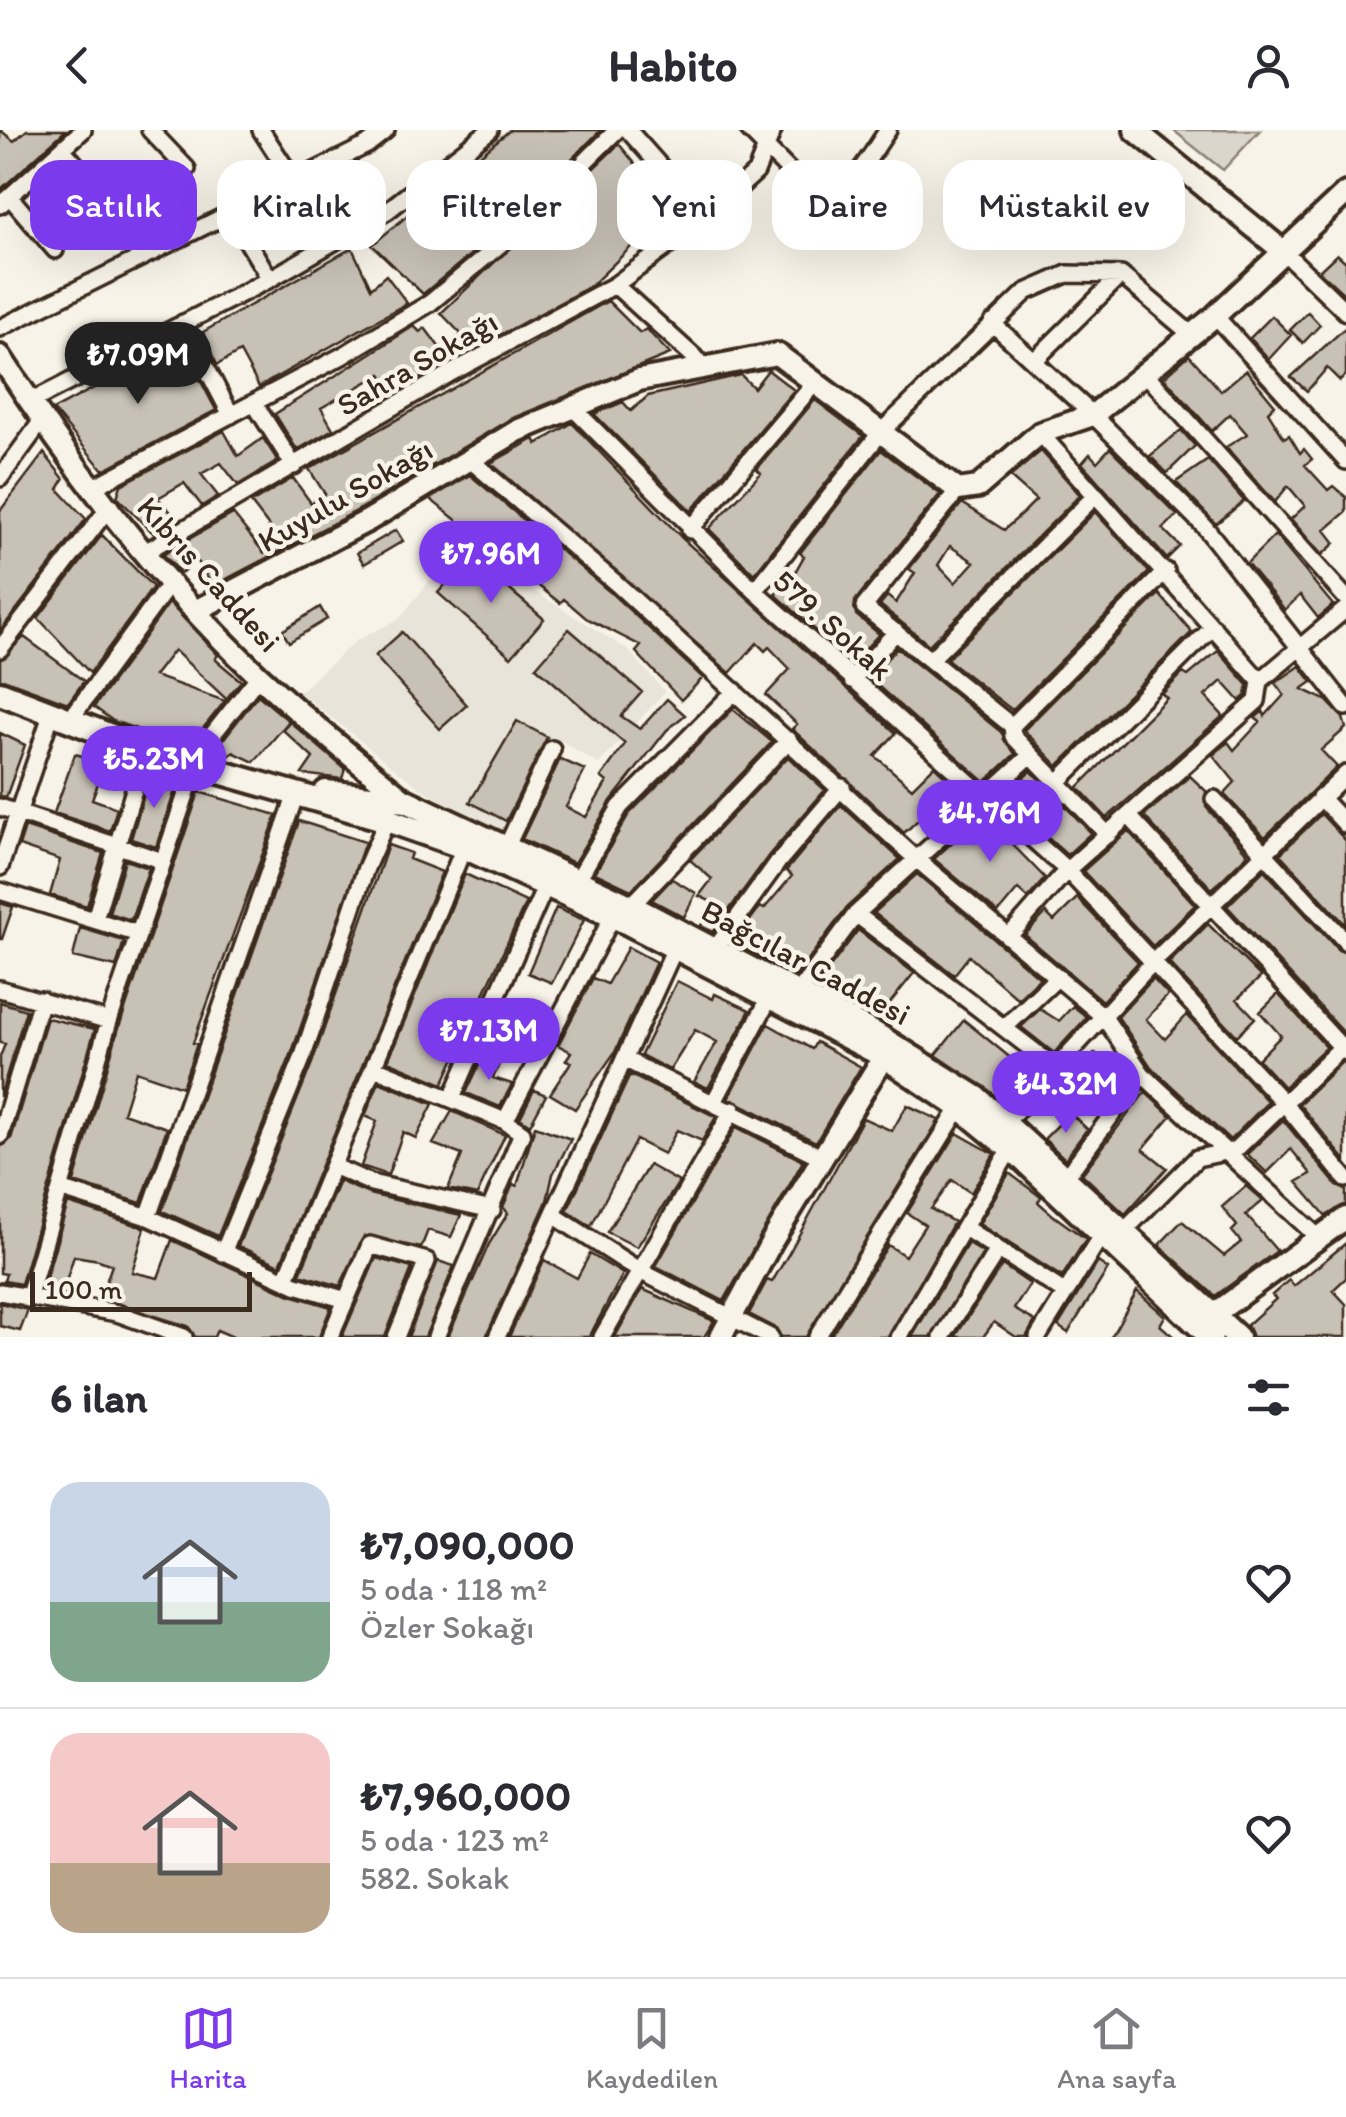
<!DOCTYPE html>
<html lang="tr">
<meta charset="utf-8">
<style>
body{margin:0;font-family:Itim,sans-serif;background:#f2f2f3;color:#2b2b33;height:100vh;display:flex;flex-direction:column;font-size:38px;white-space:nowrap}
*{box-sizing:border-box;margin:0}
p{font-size:32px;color:#7c7c81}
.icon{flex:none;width:55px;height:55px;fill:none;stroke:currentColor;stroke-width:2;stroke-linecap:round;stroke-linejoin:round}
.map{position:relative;height:1207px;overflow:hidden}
.panel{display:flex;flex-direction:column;background:#fff;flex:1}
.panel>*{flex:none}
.top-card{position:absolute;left:30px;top:30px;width:1288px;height:90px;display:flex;gap:20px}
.scale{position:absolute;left:30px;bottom:25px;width:222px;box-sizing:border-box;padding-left:10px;border:5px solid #3b2a1e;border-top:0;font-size:28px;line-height:35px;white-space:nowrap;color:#3b2a1e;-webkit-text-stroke:8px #f7f3e8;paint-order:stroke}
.price{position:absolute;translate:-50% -85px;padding:0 22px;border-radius:35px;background:#7c3aed;color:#fff;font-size:32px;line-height:65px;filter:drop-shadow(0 2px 5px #0008)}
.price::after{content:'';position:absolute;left:50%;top:60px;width:30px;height:22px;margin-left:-15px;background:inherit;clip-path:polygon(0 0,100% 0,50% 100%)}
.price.active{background:#222;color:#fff}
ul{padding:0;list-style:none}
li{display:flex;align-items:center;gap:30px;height:250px;padding:0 50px}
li+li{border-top:2px solid #e1e1e2}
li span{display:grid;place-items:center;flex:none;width:280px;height:200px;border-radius:30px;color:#555}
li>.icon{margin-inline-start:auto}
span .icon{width:120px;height:120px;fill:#fffc;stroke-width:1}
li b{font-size:42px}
h2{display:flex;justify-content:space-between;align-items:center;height:120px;padding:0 50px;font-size:42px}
.tag{padding:0 35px;border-radius:30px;background:#fff;box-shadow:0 10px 40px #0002;font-size:35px;line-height:90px}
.tag.active{background:#7c3aed;color:#fff}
header{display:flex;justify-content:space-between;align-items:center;height:130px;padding:0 50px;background:#fff;font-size:45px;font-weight:700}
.dock{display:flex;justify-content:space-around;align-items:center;height:140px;border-top:2px solid #e1e1e2;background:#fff;font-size:28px;color:#7c7c81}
.dock a{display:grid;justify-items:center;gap:5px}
.dock .active{color:#7c3aed}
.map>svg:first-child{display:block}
</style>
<header><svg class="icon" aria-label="back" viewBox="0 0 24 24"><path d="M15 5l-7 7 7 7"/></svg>Habito<svg class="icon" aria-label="person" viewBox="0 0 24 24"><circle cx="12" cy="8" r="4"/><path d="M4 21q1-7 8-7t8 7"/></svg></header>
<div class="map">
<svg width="1346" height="1207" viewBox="0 0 1346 1207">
<rect width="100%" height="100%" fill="#f7f3e8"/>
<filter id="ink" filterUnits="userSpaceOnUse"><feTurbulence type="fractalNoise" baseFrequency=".01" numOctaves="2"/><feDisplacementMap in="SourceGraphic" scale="20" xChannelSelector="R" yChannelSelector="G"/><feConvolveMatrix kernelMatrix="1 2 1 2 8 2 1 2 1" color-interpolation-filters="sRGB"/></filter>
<g filter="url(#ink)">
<path fill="#e9e4d9" d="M459,414L628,520L665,562L599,634L554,607L505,709L417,656L299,562L356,511L400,488Z"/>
<path fill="#dbd6cb" stroke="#8b8074" stroke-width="2.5" d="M1173,0H1260L1223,40Z"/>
<path fill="#c8c1b6" stroke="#3b2a1e" stroke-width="2.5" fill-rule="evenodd" d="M0,0L14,11L27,0H66L0,60Z
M510,0H601L500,100L423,164L372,115Z
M619,14L678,86L639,118L635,113L592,155L394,263L381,244L321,278L333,299L297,320L275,284L414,196L420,202L425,198L440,218L462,205L441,183Z
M352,118L371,158L386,145L407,173L259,257L240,222L217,235L203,202Z
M1337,124L1346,132V166L1319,141Z
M608,171L640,203L646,199L670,224L510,289L362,378L213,456L196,430L181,443L163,424L233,384L264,423L280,411L251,373L293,348L311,373L325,364L309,339Z
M1308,182L1320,195L1303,213L1290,200Z
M1272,186L1291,205L1269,229L1250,208Z
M1346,197V245L1340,251L1327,238L1307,261L1291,247Z
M180,212L216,280L103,340L53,280Z
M1189,225L1221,261L1246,240L1275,275L1268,282L1284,308L1289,305L1300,323L1304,319L1312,329L1305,335L1328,360L1333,356L1346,367V382L1325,400L1335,413L1322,425L1291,389L1305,376L1288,356L1275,372L1226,317L1247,304L1230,284L1212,301L1164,247Z
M768,240L794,260L691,381L594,284L623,272L631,281L648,266L741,245L754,258Z
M815,270L863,306L754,444L709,399L761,343L757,339Z
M572,293L682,408L896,603L875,626L912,658L934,636L965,664L964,670L944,689L932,677L904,703L792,599L797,594L766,565L790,539L769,517L765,521L757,513L730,543L491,333L534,309L537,314Z
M1181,300L1195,316L1167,343L1150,326Z
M224,301L238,326L263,308L278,331L238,355L221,333L201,344L218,366L202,376L184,353L158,368L178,390L154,404L117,367L121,355Z
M1110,318L1177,385L1163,399L1180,416L1167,429L1082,333L1090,324L1097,332Z
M881,320L940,364L855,471L856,485L879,504L852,533L775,464L795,442L804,426L800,423Z
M1041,321L1080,365L929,515L880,475L887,466L896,473L915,443L909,439L962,373L1004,400L1024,382L1036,370L1010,347ZM950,416L974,432L955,453L938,435Z
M44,323L64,349L58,359L86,389L0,501V381Z
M1208,330L1244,371L1216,394L1176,352Z
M470,345L610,462L703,548L681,570L636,522L641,516L586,488L564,469L560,473L430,369Z
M1095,382L1149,442L1012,580L947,529Z
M396,400L403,411L364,434L357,423Z
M102,405L153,457L90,543L38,488Z
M1275,405L1333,475L1318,488L1300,465L1285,480L1247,433Z
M470,426L544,489L511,527L438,463Z
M1159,464L1192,502L1058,636L1024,600Z
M169,473L218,525L215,529L241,551L226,569L174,520L154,546L225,571L188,617L113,591L94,577Z
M320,477L327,489L289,512L282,501Z
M569,499L642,562L621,586L640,599L667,569L685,585L667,600L611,671L574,733L522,709L560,629L585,640L566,677L586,687L607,652L601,647L625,614L536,537Z
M402,502L467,575L440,599L375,526Z
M24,507L84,551L68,573L0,548V530Z
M897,518L1001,602L1015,624L985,652L869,548Z
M1218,521L1248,555L1246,565L1240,571L1222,551L1205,566L1223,586L1107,688L1078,657L1167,568L1162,564L1183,543L1188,546Z
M1300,536L1312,552L1302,559L1326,570L1343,588L1346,598L1321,620L1337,637L1265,707L1224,664L1235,652L1213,625L1228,612L1234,620L1260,592L1255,588L1263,581L1265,586L1284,565L1275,553Z
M258,565L289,591L254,632L233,622L229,626L218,616Z
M733,579L772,612L631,760L595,743L629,684Z
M517,591L547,607L506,691L470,672Z
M290,592L345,639L342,649L302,644L313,628L283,600Z
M0,603L25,615L6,667L0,666Z
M75,624L106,632L92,669L117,678L110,701L54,683Z
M788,627L825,660L769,725L713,802L701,796L712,772L699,766L712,749L690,730Z
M1031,641L1091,703L1067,725L1002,667Z
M150,645L177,655L156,717L131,709Z
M1190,646L1206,661V677L1248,724L1212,759L1144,686Z
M199,662L277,685L193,913L197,914L182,957L136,941L123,983L167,998L141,1073L74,1052L120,894Z
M841,675L900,729L847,777L796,846L733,813L760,777L764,779L792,746L786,741Z
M983,684L1045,748L1028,768L1018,759L998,783L934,729Z
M1321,684L1346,711V795L1280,724Z
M299,691L365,712L291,925L218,1106L162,1081Z
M25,697L103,723L87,776L50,765L60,730L19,716Z
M1128,701L1195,775L1153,816L1083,741Z
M388,715L411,723L409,729L442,742L280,1135L238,1116L312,933Z
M125,730L149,738L131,790L109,783Z
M1264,740L1338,820L1346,823V905L1227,776Z
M465,744L526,772L443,954L388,931Z
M917,744L1040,848L1018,869L969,826L954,845L874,783Z
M672,749L696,763L684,787L652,770Z
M1077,768L1138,832L1102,871L1025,805L1046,783L1054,791Z
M0,773L13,777L2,809H0Z
M556,778L584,790L552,853L528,843Z
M1208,794L1261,847L1237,869L1255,888L1237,906L1169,833Z
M80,798L124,811L116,837L73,827Z
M858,800L914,843L878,888L816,856Z
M628,817L656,832L615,922L575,979L550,964L571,932L566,930L571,922L558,915L593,848L607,854Z
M1153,849L1168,865L1146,889L1165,909L1187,885L1268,972L1230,1010L1151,937L1118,887Z
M677,851L713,869L715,864L750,880L708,958L694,952L717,912L695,900L670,940L641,925Z
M1278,864L1326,917L1284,957L1258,929L1281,906L1260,882Z
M0,872L26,880L0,967V927L5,914L0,913Z
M1073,876L1087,887L1054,923L1021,897L1040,879L1059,891Z
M47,888L95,899L21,1154L4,1151L6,1144L0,1143V1017L11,1009Z
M964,890L1024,939L999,968L936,925Z
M768,894L812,919L816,912L861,937L816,1012L729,968Z
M1095,923L1128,944L1111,967L1089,952L1073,972L1056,957L1070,939L1076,944Z
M484,925L500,932L493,948L512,954L500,977L466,963Z
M1342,932L1346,933V1031L1299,974Z
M630,945L716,987L702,1011L677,1000L664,1024L636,1010L591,1096L567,1081Z
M379,952L433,974L416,1008L403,1002L388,1045L361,1036L377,991L365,986Z
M534,960L546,965L530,995L520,988Z
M1145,962L1171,986L1143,1019L1167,1038L1125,1084L1082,1044Z
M907,975L939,990L806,1207H781L776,1198L749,1184L767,1150L772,1152L788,1125L863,988L892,1001Z
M452,981L505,1005L477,1065L448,1059L462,1025L433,1014Z
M1070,983L1087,999L1065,1029L1044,1009Z
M1283,990L1337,1056L1346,1060V1074L1326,1086L1297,1052L1311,1044L1291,1019L1267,1043L1247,1024Z
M535,996L571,1009L553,1044L547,1071L486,1207H448L489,1114L508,1083L503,1077L513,1054L517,1056Z
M736,997L803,1031L724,1171L656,1136Z
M957,1003L994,1024L971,1063L952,1050L931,1079L954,1092L888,1207H830L888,1115L905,1126L925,1095L907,1083Z
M649,1035L679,1052L637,1117L607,1102Z
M1009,1043L1041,1067L1038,1072L1054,1086L1086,1109L1062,1147L979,1094Z
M339,1051L369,1064L461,1085L451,1107L428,1100L421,1118L364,1106L340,1156L300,1144Z
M1246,1056L1263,1071L1246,1085L1277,1121L1215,1166L1159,1115L1182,1091L1224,1126L1241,1112L1232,1101L1237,1096L1222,1077Z
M68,1073L145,1098L132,1142L158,1148L172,1110L291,1165L331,1177L319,1207H233L217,1200L214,1207H195L188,1196L100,1169L112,1135L99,1130L74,1126L64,1158L45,1152Z
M968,1113L983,1123L931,1207H912Z
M1346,1113V1148L1333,1160L1346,1174V1207H1252L1247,1195L1276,1169L1272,1165L1289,1150L1294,1156Z
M590,1124L623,1144L589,1207H509L544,1130L577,1148Z
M376,1128L412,1138L385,1207H342Z
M438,1131L454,1136L425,1207H408Z
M1098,1132L1108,1139L1068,1203L1058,1196Z
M1002,1135L1030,1154L1014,1179L1035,1191L1026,1207H1016L994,1192L983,1207H955Z
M642,1159L714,1191L704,1207H615Z
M1137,1161L1165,1186L1160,1195L1174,1207H1111Z
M0,1173L28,1180L20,1201L0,1196Z"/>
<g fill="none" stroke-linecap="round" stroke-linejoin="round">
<defs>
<path id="minor" d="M150,0L187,39
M261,0L294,51
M628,0L706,88
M749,0L815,67C851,67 869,26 888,0
M62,19L154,122
M10,67L55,120
M0,75L83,0
M229,81L270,149
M1283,121L1346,182
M615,155L703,235
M1215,186L1346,331
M183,193L231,285
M992,193L1093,285L1204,396L1346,577
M0,198L367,15L386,0
M1034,231L1121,145
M1145,243L1346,468
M30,272L270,149L387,81L490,0
M254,273L294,336
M573,278L755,461L1067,740L1284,973L1346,1049
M469,329L617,454L914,727L1104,887L1142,944L1319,1108
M0,348L41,292
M94,357L342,226L430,173L508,108L617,0
M958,360L864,477L1012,596L1013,606L1108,705
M690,400L814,254
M145,422L449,244L615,155L706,88L756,42L773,0
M755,461L881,302L1026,162L1067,144L1121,145L1192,205
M0,519L110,376
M932,528L1096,365
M852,550L896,502
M1260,551L1346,479
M69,591L171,452
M1012,596L1166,441
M190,633L259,546
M1059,651L1213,497
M1320,667L1346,695
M1214,669L1346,812
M0,677L163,731
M1129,686L1346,922
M506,718L552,619
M0,737L51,585
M577,751L620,677L735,561
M0,761L139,804
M631,776L789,610
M856,784L1056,938
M95,789L146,620
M1011,804L1067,740L1257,571L1260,551L1040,303
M715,819L778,732L842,657
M0,859L109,891
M799,861L856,784L1031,625
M1004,898L1058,847
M624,929L823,1028
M375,938L505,991L522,1003L436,1207
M452,968L546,755
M714,972L770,867
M505,991L613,786
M1006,992L1153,832L1346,644
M0,1006L41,870
M335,1037L371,1053L492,1080
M1066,1047L1142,944
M60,1059L148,1087L296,1155L346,1170
M555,1086L640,1141L770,1207
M148,1087L296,664
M965,1098L1064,1162
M1124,1101L1197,1028L1235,1020L1341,918
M223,1123L302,929L366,738L387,690
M286,1149L464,717
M0,1162L117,1183L184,1207
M28,1169L109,891L196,635
M330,1207L370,1115L427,1131L396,1207
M497,1207L675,818
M602,1207L733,980
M817,1207L960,977
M899,1207L1011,1018
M942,1207L998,1120
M1038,1207L1102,1104"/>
<path id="tertiary" d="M1135,0L1283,121
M0,226C74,340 160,453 260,547C306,590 357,631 406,671
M197,480L369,390L517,301L639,250L777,224L958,360L978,357L1040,303L1093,285L1215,186L1346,63
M1202,1193L1346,1088
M721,1207L772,1111L884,926"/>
<path id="secondary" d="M0,563L160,625L387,690L464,717L626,792L884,926L960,977L1022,1028L1211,1207
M326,662L406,671L638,780L875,904L977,968L1237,1207"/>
</defs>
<use href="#minor" stroke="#3b2a1e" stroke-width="22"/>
<use href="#tertiary" stroke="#3b2a1e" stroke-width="28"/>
<use href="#secondary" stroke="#3b2a1e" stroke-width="30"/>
<use href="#minor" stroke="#f7f3e8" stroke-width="15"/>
<use href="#tertiary" stroke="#f7f3e8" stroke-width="20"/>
<use href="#secondary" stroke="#f7f3e8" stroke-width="22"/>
</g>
</g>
<g text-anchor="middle" stroke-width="9" stroke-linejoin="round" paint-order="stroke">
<g font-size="32" fill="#3b2a1e" stroke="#f7f3e8">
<text transform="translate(417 233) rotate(-30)" y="11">Sahra Sokağı</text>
<text transform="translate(345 365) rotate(-30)" y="11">Kuyulu Sokağı</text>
<text transform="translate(209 444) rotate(48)" y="11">Kıbrıs Caddesi</text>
<text transform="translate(833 495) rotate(42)" y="11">579. Sokak</text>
<text transform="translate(806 832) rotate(28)" y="11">Bağcılar Caddesi</text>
</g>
</g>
</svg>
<div class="scale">100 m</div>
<b class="price active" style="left:138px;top:277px">₺7.09M</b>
<b class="price" style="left:491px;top:476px">₺7.96M</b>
<b class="price" style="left:154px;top:681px">₺5.23M</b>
<b class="price" style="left:990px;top:735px">₺4.76M</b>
<b class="price" style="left:489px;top:953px">₺7.13M</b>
<b class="price" style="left:1066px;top:1006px">₺4.32M</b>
<div class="top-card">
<a class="tag active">Satılık</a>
<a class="tag">Kiralık</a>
<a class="tag">Filtreler</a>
<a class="tag">Yeni</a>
<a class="tag">Daire</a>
<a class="tag">Müstakil ev</a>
</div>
</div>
<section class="panel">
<h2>6 ilan<svg class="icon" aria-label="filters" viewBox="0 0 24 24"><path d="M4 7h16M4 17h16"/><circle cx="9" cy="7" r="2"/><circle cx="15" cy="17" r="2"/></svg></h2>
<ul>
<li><span style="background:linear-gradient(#c9d6e8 60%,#7fa58c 0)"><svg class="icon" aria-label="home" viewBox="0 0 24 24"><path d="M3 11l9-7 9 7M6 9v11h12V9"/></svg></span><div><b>₺7,090,000</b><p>5 oda · 118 m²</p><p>Özler Sokağı</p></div><svg class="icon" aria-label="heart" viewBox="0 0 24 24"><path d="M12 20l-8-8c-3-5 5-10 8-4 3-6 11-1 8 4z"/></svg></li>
<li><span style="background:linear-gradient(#f6c9c9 65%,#b9a48a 0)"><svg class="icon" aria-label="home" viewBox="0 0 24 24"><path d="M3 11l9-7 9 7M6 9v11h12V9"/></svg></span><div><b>₺7,960,000</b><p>5 oda · 123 m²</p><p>582. Sokak</p></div><svg class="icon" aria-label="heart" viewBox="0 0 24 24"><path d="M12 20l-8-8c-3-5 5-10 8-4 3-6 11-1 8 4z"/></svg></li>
</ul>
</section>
<nav class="dock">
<a class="active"><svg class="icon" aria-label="map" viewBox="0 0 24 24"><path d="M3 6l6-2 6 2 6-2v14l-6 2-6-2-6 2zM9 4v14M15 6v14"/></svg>Harita</a>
<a><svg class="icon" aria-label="saved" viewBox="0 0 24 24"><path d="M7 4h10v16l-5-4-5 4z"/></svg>Kaydedilen</a>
<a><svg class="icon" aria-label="home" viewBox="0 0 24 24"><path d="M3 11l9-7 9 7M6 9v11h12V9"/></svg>Ana sayfa</a>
</nav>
